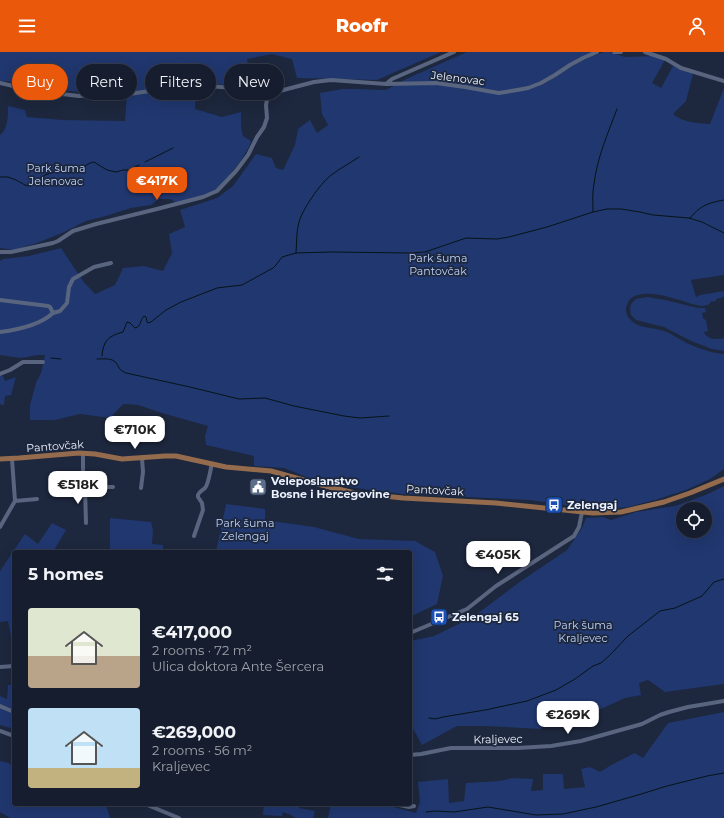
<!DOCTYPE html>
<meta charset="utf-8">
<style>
body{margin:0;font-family:Montserrat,sans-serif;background:#232a3a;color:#f1f3f6;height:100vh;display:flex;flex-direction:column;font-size:15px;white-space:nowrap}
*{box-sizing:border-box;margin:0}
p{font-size:13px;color:#9ea2aa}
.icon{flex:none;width:22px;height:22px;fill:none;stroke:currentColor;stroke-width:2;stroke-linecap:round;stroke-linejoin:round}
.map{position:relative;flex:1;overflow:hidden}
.side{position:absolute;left:12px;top:498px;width:400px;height:256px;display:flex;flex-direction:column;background:#161d2e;border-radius:4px;box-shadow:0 4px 16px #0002,0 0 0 1px #353b4a}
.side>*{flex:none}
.banner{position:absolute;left:12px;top:12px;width:400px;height:36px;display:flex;gap:8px}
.buttons{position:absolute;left:676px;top:450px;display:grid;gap:8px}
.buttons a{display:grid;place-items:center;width:36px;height:36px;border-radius:50%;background:#161d2e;box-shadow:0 4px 16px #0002,0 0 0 1px #353b4a;font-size:20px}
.price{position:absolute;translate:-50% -34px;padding:0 9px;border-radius:8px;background:#fff;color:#222;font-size:13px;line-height:26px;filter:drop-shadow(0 1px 2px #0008)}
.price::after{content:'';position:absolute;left:50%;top:24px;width:12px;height:9px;margin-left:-6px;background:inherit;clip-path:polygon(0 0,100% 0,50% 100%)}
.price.selected{background:#ea580c;color:#fff}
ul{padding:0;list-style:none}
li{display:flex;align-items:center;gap:12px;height:100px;padding:0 16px}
li span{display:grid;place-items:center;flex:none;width:112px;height:80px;border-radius:4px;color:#555}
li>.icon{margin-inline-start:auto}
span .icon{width:48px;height:48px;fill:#fffc;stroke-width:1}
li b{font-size:17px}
h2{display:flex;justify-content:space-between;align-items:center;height:48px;padding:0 16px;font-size:17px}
.tag{padding:0 14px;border-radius:18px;background:#161d2e;box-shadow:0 4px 16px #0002,0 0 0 1px #353b4a;font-size:14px;line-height:36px}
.tag.selected{background:#ea580c;color:#fff}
header{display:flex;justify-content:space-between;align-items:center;height:52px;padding:0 16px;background:#ea580c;color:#fff;font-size:18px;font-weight:800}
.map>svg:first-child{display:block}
</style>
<header><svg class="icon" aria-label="menu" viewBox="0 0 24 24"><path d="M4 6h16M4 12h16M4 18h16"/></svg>Roofr<svg class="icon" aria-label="person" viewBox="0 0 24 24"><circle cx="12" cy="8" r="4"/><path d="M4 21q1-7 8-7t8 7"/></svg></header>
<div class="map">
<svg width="724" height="766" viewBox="0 0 724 766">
<rect width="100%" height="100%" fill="#1d273d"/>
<path fill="#20376f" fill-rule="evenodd" d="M0,0H441L377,28L297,26L292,7L272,2L247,7L249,19L246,29L235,33L196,31L195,57L222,65L241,60V74L243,84L251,89L249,95L240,110L218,137L201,144L176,151L171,147H159L151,153L131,156L106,164L86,169L62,181L37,191L13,198L0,196V83C8,77 8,63 8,54L25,58L27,65L63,68L125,69L127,41L82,40L37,36L6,29H0Z
M467,0H594L577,7L558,20L540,30L532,33L505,39H501L448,31L434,33L450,34L499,42L531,36L546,31L564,19L583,8L604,0H609L625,5L653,4L665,8L652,31L661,36L673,14L682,18V19L683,18L693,22L686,49L673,62C683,71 698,71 710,72L724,36V223L691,228L696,245L700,243L724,239V245L716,247V249L710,250V252C707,253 704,254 701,254C695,253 689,251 683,249C669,245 652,239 638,243C633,244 628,248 627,253C625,257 626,264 630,267C638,277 653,275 664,279C673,282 680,288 689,292C700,297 712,301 724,302V417L710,427L686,438L655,448L628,455L604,457L579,455L530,448L402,442L356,436L338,433L306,425L284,416L254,414V404L206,393L205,384L208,374L162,361L138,353L123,352L110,366L80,362L55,368H30V353L36,331L41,321L45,303H38L21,306L0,303V209L3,207L29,204L61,196L83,229L95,242L115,233L123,216L144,214L163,219L172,201L169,182L185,175L180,158L217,146L233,134L256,102L272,106L276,116L283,118L295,93L298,77L310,68L317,81L328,73L322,62L320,41L342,37H356L386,38L406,27Z
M647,245L665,248L698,256H705L706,260L702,261L703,266L706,268L708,279L704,280C707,288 717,288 724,286V299L712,297L691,289L664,275L636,268L631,263L630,257L631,252L636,247Z
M0,323L3,324L5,329L16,325L11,343L5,344L4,353L0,352Z
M724,434V632L665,640L648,628L639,631L641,643L625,646L581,666L575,655L541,668V677L485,674H457L422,693L410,671V589L434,584L473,565L521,529L567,498L582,476L586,466L603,465L611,468L636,460L655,457L675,454L708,442ZM683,457H705V479H683Z
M226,452L265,457V468L314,475L359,487L415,489L435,500L443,524L437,552L410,565V500H216Z
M110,466L151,470L153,478L152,492L163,493V500H172H110Z
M52,471L66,478L53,500H14V595H13L8,569L0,570V519L25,482L38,492Z
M8,633H14V677L0,673V644L7,647Z
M724,660V766H328L331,752H382L416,761L420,750L418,730L448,727L449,751L464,749L466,731L500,729L512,726L533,727L531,739L543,738V722H563L564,737L585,735L581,717L590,715L600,720L611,713L635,701L643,706L668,671Z
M0,709L9,711L14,718V752H104L106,753L110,766H10L0,760Z
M264,752H300L299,756L315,759L313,766H296L291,763L283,760L282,764L263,763Z"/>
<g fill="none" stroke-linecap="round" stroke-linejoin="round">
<path stroke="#061418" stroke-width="1" d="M145,110L173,96
M0,125H8L16,128L25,133L29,134L45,123L60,118L69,121L81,117L83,115L90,111L94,110L107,118L116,120L123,118H129L139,113
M593,160C593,151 592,141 594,132C597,106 608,81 617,57
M690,166C701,153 708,151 724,148
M296,201C297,190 296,180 299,170C302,158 320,132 330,124C339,117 350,111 359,105
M102,304C103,289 108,284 123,280L127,270L130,271L135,276C141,275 140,268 144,264L146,265L147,270L148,271L151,270L166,258L181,250L217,236L242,233L273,216L276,213L282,205L296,201L331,200L410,201L425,200L466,186L497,187L509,185L547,175L593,160L607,157H621L640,160L653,163L689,166L702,170L724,181
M51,306L61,307
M97,307C102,307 110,306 114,309C120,313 116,317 126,321L190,335L239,347L265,346L294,354L344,364L360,366L389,364
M429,666L435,667L443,665L485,658L527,649L556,638L575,627L593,614L601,611L610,603L628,584L660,559L675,556L702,544L714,530L724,527
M426,760L435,759L454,760L488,755L536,763L563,762L596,755L638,743L667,734L707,724L724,721"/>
<path stroke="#59657f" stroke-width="4" d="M614,0H621
M645,0L666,7L681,16L724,29
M0,31L9,33L28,38L79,44L129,42L164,37L208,34L234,36L268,42L314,30L331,28L386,32L436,31L465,35L499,41L517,38L528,36L541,31L555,23L570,13L583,6L597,0
M386,32L392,27L454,0
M0,200H11L53,191L58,189L73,179L96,172L157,157L203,145L217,139L236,119L248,103L257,85L264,75L267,66L266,53L268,42
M0,248L48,254L50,255L53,261C40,273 16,278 0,280
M53,261L60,259L67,251L69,235L73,227L94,215L111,211
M0,322L10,318L23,310H43
M83,401V427L85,435H113
M85,435L86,471
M141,436L143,420L142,406
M15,449L37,447
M0,475L15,449L12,407
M194,484L203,458L202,451L198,445V443C200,439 203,438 205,436C209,431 210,418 212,412
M410,581L467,557L496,534L574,484L579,475L582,460
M0,615L14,614
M0,654L14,660
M0,679L14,684
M410,703L421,702L451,696H518L551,694L581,689L642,672L660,663L669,660L688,655L724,649
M145,752L179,766
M395,752L409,755L414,754"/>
<path stroke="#946c4d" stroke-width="5" d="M0,407L19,406L79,401L95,402L122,407L165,404H176L226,415L271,419L325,434L355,441L403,446L496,451L593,461L621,460L664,450L690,441L724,427"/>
</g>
<defs>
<symbol id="civic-square" viewBox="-11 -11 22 22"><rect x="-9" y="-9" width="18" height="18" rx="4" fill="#5c6f8a" stroke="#1d273d"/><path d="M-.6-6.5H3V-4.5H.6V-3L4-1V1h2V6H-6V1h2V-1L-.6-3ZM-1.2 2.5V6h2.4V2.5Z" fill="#fff"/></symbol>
<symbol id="bus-square" viewBox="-11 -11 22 22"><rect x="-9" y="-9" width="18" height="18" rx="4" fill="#1a4fb4" stroke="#1d273d"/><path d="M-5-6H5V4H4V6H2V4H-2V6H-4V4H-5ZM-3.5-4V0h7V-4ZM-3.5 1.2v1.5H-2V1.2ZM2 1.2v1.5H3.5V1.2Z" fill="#fff"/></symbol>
</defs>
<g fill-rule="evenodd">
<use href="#civic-square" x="248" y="425" width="20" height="20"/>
<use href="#bus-square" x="544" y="443" width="20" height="20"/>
<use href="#bus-square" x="429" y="555" width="20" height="20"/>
</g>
<g text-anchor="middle" stroke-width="3.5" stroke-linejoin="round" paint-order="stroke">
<g font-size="11" fill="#ecf2fe" stroke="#1d273d">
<text transform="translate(458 26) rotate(7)" y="4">Jelenovac</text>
<text transform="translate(55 394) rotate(-4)" y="4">Pantovčak</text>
<text transform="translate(435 438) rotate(3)" y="4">Pantovčak</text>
<text transform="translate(498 687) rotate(-1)" y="4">Kraljevec</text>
</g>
<g font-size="11" fill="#c0d2f8" stroke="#1d273d">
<text x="56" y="120">Park šuma<tspan x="56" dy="13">Jelenovac</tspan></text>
<text x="438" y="210">Park šuma<tspan x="438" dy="13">Pantovčak</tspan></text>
<text x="245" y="475">Park šuma<tspan x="245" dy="13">Zelengaj</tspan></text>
<text x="583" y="577">Park šuma<tspan x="583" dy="13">Kraljevec</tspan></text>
</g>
<g font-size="11" font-weight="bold" fill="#ecf2fe" stroke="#1d273d" text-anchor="start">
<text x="271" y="433">Veleposlanstvo<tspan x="271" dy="13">Bosne i Hercegovine</tspan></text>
<text x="567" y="457">Zelengaj</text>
<text x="452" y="569">Zelengaj 65</text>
</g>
</g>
</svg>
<div class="buttons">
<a><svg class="icon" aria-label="locate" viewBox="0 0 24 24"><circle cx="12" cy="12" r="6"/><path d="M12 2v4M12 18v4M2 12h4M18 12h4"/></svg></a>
</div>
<b class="price selected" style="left:157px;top:149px">€417K</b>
<b class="price" style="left:135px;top:398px">€710K</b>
<b class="price" style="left:78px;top:453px">€518K</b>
<b class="price" style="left:498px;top:523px">€405K</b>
<b class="price" style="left:568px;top:683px">€269K</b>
<div class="banner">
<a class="tag selected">Buy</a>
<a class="tag">Rent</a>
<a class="tag">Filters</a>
<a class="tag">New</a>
</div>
<section class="side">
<h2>5 homes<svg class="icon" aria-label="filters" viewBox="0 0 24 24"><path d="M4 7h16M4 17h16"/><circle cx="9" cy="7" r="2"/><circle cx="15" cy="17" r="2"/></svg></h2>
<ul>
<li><span style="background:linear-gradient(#dfe7d0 60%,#b9a48a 0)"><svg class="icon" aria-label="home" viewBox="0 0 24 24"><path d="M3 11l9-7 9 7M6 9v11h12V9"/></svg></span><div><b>€417,000</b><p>2 rooms · 72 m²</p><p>Ulica doktora Ante Šercera</p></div></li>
<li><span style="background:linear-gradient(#bfe0f5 75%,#c2b280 0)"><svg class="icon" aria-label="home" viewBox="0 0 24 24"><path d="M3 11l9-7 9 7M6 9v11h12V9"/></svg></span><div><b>€269,000</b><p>2 rooms · 56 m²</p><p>Kraljevec</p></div></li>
</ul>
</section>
</div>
